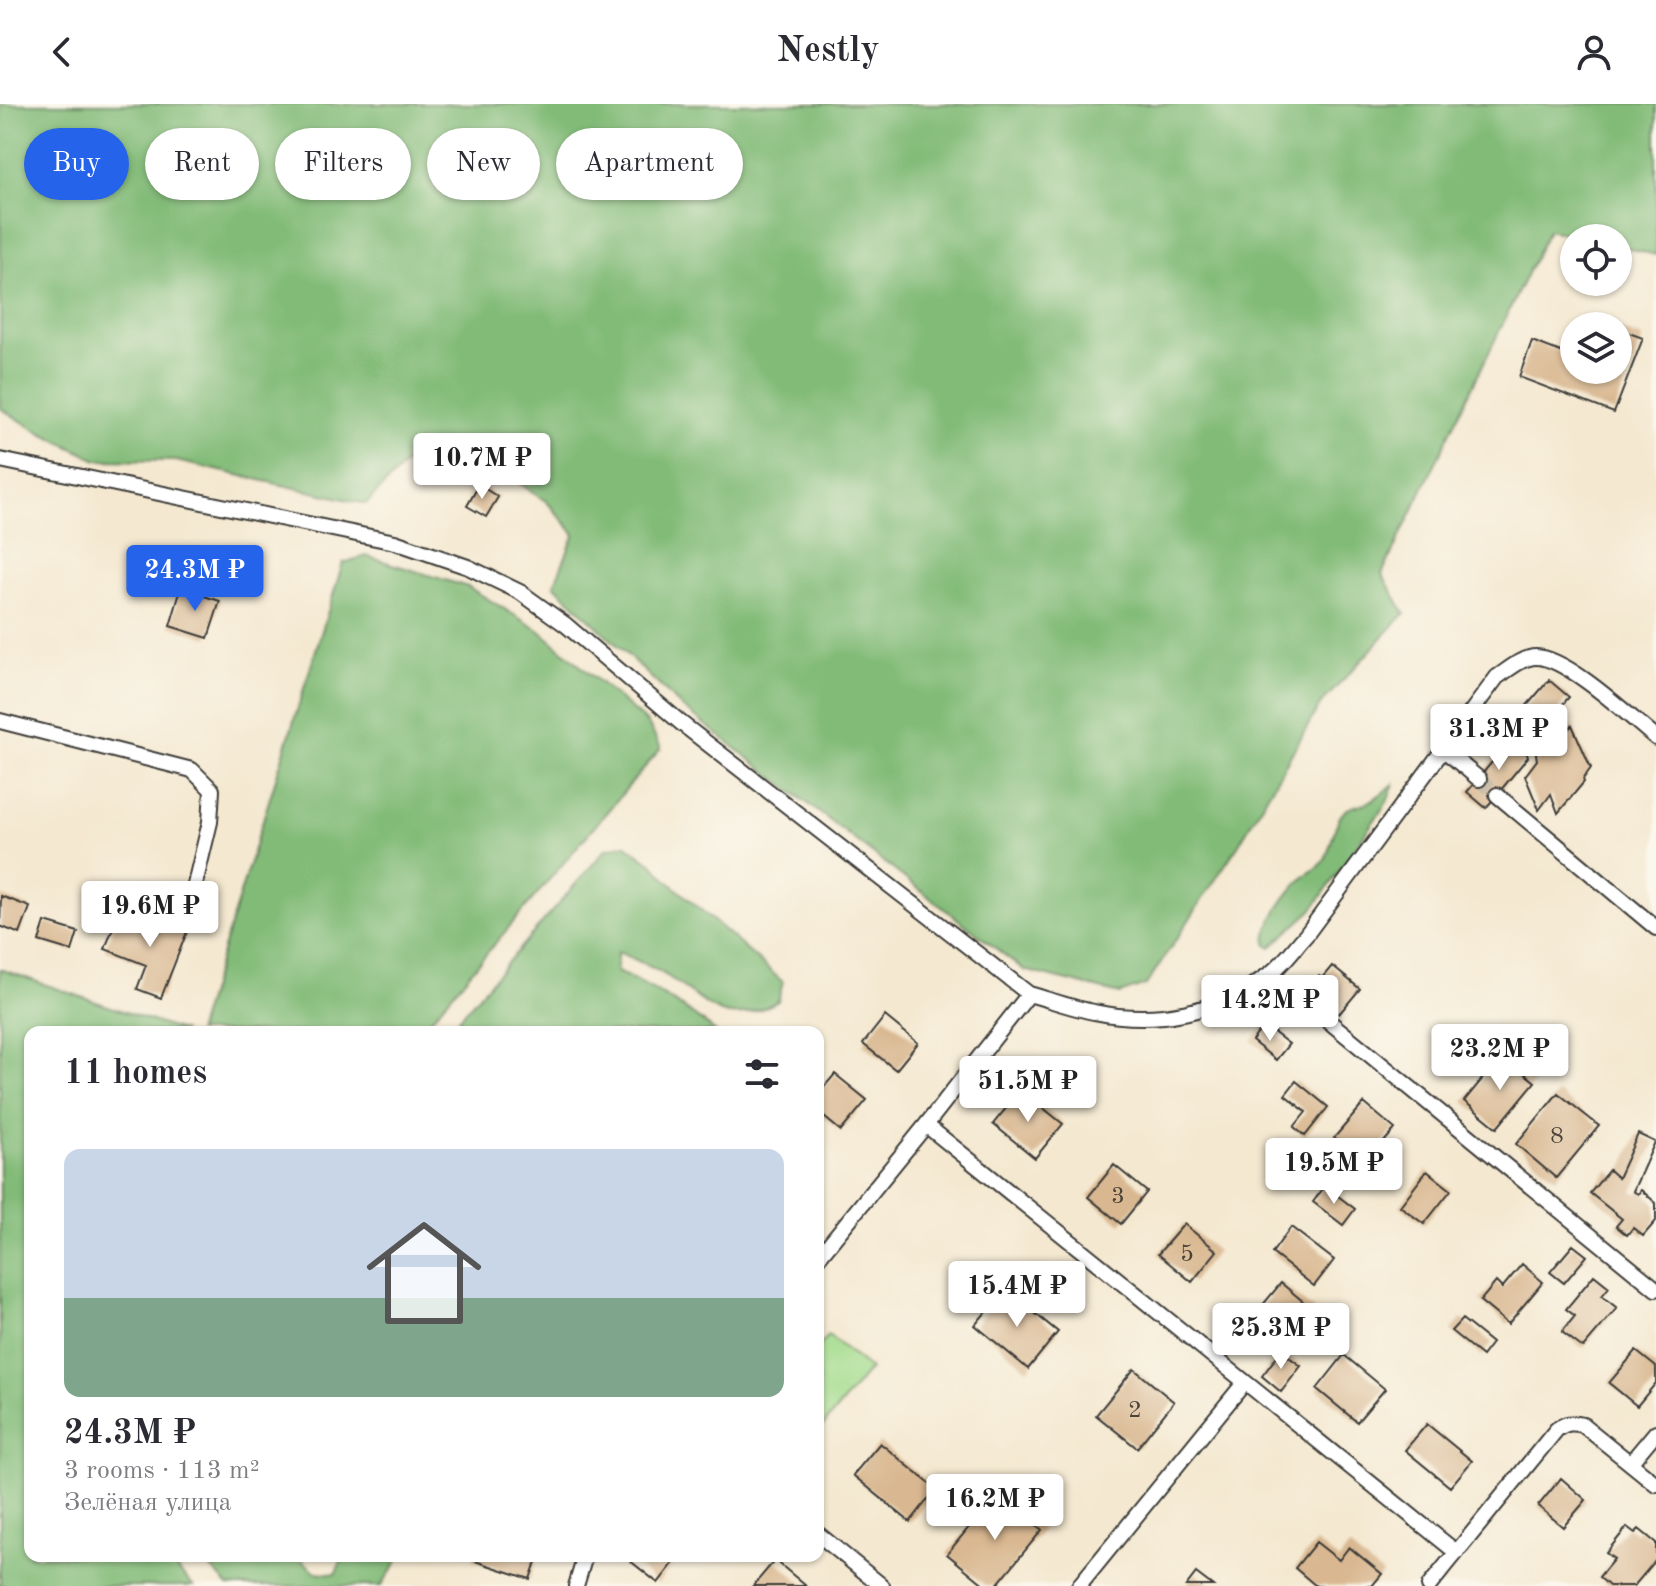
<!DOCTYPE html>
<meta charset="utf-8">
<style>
body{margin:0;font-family:"Old Standard TT",serif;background:#f2f2f3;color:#2b2b33;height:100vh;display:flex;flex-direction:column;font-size:30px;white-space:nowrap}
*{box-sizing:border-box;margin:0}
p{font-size:26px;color:#7c7c81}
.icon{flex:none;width:44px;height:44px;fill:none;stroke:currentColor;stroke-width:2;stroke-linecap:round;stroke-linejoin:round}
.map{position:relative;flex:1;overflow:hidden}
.drawer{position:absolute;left:24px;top:922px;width:800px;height:536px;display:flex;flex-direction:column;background:#fff;border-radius:16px;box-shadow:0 2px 6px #0004}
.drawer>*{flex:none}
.hud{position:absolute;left:24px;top:24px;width:800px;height:72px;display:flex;gap:16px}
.controls{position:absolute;left:1560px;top:120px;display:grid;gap:16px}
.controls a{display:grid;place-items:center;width:72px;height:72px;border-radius:50%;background:#fff;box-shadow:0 2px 6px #0004;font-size:40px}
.price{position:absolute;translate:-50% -68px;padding:0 18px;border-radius:8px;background:#fff;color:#222;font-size:26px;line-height:52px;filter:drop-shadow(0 2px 4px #0008)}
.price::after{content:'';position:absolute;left:50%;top:48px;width:24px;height:18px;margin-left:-12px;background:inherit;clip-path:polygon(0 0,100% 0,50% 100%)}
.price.current{background:#2563eb;color:#fff}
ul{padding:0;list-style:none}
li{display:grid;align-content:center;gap:16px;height:424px;padding:0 40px}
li+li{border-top:2px solid #e1e1e2}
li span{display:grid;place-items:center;height:248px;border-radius:16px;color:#555}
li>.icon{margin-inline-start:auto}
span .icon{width:144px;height:144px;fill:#fffc;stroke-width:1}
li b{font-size:34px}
h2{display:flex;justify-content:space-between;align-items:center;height:96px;padding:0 40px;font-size:34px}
.pill{padding:0 28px;border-radius:36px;background:#fff;box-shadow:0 2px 6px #0004;font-size:28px;line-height:72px}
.pill.current{background:#2563eb;color:#fff}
header{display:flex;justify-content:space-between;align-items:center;height:104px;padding:0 40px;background:#fff;font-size:36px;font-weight:600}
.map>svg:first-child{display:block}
</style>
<header><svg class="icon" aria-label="back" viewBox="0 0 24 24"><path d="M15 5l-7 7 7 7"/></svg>Nestly<svg class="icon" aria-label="person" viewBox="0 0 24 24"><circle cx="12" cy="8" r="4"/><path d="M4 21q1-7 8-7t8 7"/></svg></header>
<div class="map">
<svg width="1656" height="1482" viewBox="0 0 1656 1482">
<rect width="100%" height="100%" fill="#fbf7ec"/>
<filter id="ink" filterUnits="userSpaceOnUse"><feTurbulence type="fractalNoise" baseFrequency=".0125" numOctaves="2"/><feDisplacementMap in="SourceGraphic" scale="16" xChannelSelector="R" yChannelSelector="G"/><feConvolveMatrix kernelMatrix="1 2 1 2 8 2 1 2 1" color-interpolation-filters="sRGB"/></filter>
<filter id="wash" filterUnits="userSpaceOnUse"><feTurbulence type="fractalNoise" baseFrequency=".006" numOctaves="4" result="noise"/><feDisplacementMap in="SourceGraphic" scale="32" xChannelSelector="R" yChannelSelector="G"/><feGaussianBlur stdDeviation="1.8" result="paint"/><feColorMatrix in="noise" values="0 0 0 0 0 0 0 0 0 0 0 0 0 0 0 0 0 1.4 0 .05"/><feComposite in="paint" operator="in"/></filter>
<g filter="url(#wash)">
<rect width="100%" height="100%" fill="#f4e8d0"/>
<path fill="#a3db8d" stroke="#607c54" stroke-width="2" d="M828,1231L870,1265L823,1322L818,1318V1243Z"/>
<path fill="#82bb78" stroke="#4f6c4a" stroke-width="2" d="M1,0H1656V151L1618,142V134H1584L1548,126L1382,470L1405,509L1320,601L1239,740L1146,881L1120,890L1024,866L682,603L554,481L575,430L547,398L456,336L409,356L366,400L176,357L97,356L36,326L0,304Z
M366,452L468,483L539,526L648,620L661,644L420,928H197L343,459Z
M1394,680L1387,698L1312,806L1271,843L1266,840C1266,816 1288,788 1305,772C1312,766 1319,765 1324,757C1332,744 1334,714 1346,706C1352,701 1362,702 1369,698C1378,693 1386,686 1394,680Z
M625,740L654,761L667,776L783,878L778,897C727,925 715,906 673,876C656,864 636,856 617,848V868C652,883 686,904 716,928H447L606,745Z
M0,865L184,928H30V1452H164L194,1482H0Z
M200,1452H297L316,1468L335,1470L344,1452H401L381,1482H228Z"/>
<g id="blocks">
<path fill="#d9b891" d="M1618,225L1643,234L1614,309L1519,273L1532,237L1574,253V266H1618Z
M479,381L498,393L486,413L467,402Z
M181,485L220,497L208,534L170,522Z
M1549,576L1569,593L1544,622L1524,605Z
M1572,621L1591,664L1583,675L1584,678L1558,709L1551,690L1539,706L1525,672L1537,656L1536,650L1548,635L1549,642L1562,626L1565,630Z
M1518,627L1528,653L1486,704L1467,688Z
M1,792L30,803L20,830L0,822Z
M118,811L160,827L166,811L190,820L161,894L137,885L146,861L105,845Z
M45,818L78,828L72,847L39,837Z
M1332,862L1360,885L1339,910L1308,885L1319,872L1322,874Z
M885,912L918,939L896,966L863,940Z
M1264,921L1289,940L1276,956L1252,937Z
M1502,951L1535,978L1497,1024L1464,997Z
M835,970L867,996L841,1027L818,1008V990Z
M1296,977L1328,1003L1305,1032L1294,1023L1306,1008L1285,991Z
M1021,986L1063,1020L1035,1054L993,1020Z
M1558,989L1599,1022L1556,1074L1516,1040Z
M1364,999L1395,1025L1365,1060L1334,1034Z
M1638,1030L1655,1038L1633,1087L1638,1090L1641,1086L1656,1099V1117L1643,1132L1633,1124L1627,1131L1616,1122L1622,1115L1590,1089L1609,1066L1618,1074Z
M1114,1061L1147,1088L1121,1120L1088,1093Z
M1427,1067L1451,1086L1424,1120L1400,1102Z
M1325,1082L1355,1105L1343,1121L1313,1098Z
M1184,1120L1217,1147L1192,1178L1158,1150Z
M1291,1123L1334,1156L1314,1182L1272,1149Z
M1573,1141L1587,1152L1564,1179L1550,1168Z
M1522,1160L1543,1178L1508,1220L1480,1197L1496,1178L1502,1184Z
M1594,1171L1609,1183L1602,1192L1617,1204L1583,1244L1562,1228L1575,1212L1566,1205Z
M1281,1179L1317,1209L1293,1239L1256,1209Z
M1005,1185L1058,1228L1028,1265L975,1221Z
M1462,1215L1492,1239L1482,1252L1451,1227Z
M1281,1247L1301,1262L1281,1288L1262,1272Z
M1636,1247L1656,1263V1279L1637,1302L1609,1279Z
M1344,1251L1385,1285L1357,1318L1317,1285Z
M1134,1265L1174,1298L1137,1344L1096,1311Z
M1427,1320L1472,1357L1450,1383L1405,1346Z
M880,1339L936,1385L910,1418L853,1371Z
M1561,1374L1586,1396L1563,1423L1538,1402Z
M997,1389L1042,1426L996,1482H986L947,1450Z
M1627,1423L1635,1429L1639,1425L1656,1439V1456L1634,1482H1609L1599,1473L1614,1455L1606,1449Z
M1316,1438L1339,1456L1349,1443L1382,1470L1372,1482H1316L1295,1464Z
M473,1452H538L530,1475L472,1456Z
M624,1452H679L658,1479Z
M775,1456L806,1482H753Z
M1196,1469L1213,1482H1186Z"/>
</g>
</g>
<g filter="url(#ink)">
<use href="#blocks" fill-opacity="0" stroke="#3c3b37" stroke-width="2"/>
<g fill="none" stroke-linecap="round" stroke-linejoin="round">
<path stroke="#c9bfac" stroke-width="14" stroke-dasharray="14 7" stroke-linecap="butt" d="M1479,675L1497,691"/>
<defs>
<path id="minor" d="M0,356L395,438L468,463L520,488L566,521L681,619L1029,890C1051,896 1072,904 1094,908C1156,921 1217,909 1268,871C1283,861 1294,844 1306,831L1497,573C1508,566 1522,553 1536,553C1567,553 1630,613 1656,634
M0,617L192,666L212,686L210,718L195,780
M1443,645L1479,675
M1497,691L1656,824
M1271,870L1656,1185
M926,1021L1456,1448
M818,1154L926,1021L1029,890
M1631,1358L1656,1328
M818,1430L882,1482
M576,1482L585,1452
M1079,1482L1245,1278
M1429,1482L1557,1325C1566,1319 1572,1318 1583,1321L1656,1380"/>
</defs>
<use href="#minor" stroke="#3c3b37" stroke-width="18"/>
<use href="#minor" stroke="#fff" stroke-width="14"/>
</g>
</g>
<g text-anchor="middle" stroke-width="7" stroke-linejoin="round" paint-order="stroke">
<g font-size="24" fill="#4b4339">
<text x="1557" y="1039">8</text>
<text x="1118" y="1099">3</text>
<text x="1187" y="1157">5</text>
<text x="1135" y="1313">2</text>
</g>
</g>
</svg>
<div class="controls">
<a><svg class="icon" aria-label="locate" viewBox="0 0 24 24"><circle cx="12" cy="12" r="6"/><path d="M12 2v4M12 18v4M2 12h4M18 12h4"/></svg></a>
<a><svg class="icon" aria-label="layers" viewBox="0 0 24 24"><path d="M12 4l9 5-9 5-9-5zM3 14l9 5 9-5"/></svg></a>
</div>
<b class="price" style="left:482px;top:397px">10.7M ₽</b>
<b class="price current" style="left:195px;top:509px">24.3M ₽</b>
<b class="price" style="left:1499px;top:668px">31.3M ₽</b>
<b class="price" style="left:150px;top:845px">19.6M ₽</b>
<b class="price" style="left:1270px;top:939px">14.2M ₽</b>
<b class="price" style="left:1500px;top:988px">23.2M ₽</b>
<b class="price" style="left:1028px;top:1020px">51.5M ₽</b>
<b class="price" style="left:1334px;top:1102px">19.5M ₽</b>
<b class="price" style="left:1017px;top:1225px">15.4M ₽</b>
<b class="price" style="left:1281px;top:1267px">25.3M ₽</b>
<b class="price" style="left:995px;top:1438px">16.2M ₽</b>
<div class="hud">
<a class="pill current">Buy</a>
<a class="pill">Rent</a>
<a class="pill">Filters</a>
<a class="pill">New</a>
<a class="pill">Apartment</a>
</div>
<section class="drawer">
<h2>11 homes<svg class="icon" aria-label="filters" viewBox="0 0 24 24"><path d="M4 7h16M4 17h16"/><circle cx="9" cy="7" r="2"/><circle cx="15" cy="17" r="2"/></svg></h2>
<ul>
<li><span style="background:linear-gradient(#c9d6e8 60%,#7fa58c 0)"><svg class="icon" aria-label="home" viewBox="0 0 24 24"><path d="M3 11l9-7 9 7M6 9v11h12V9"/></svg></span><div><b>24.3M ₽</b><p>3 rooms · 113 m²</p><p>Зелёная улица</p></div></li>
</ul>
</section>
</div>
